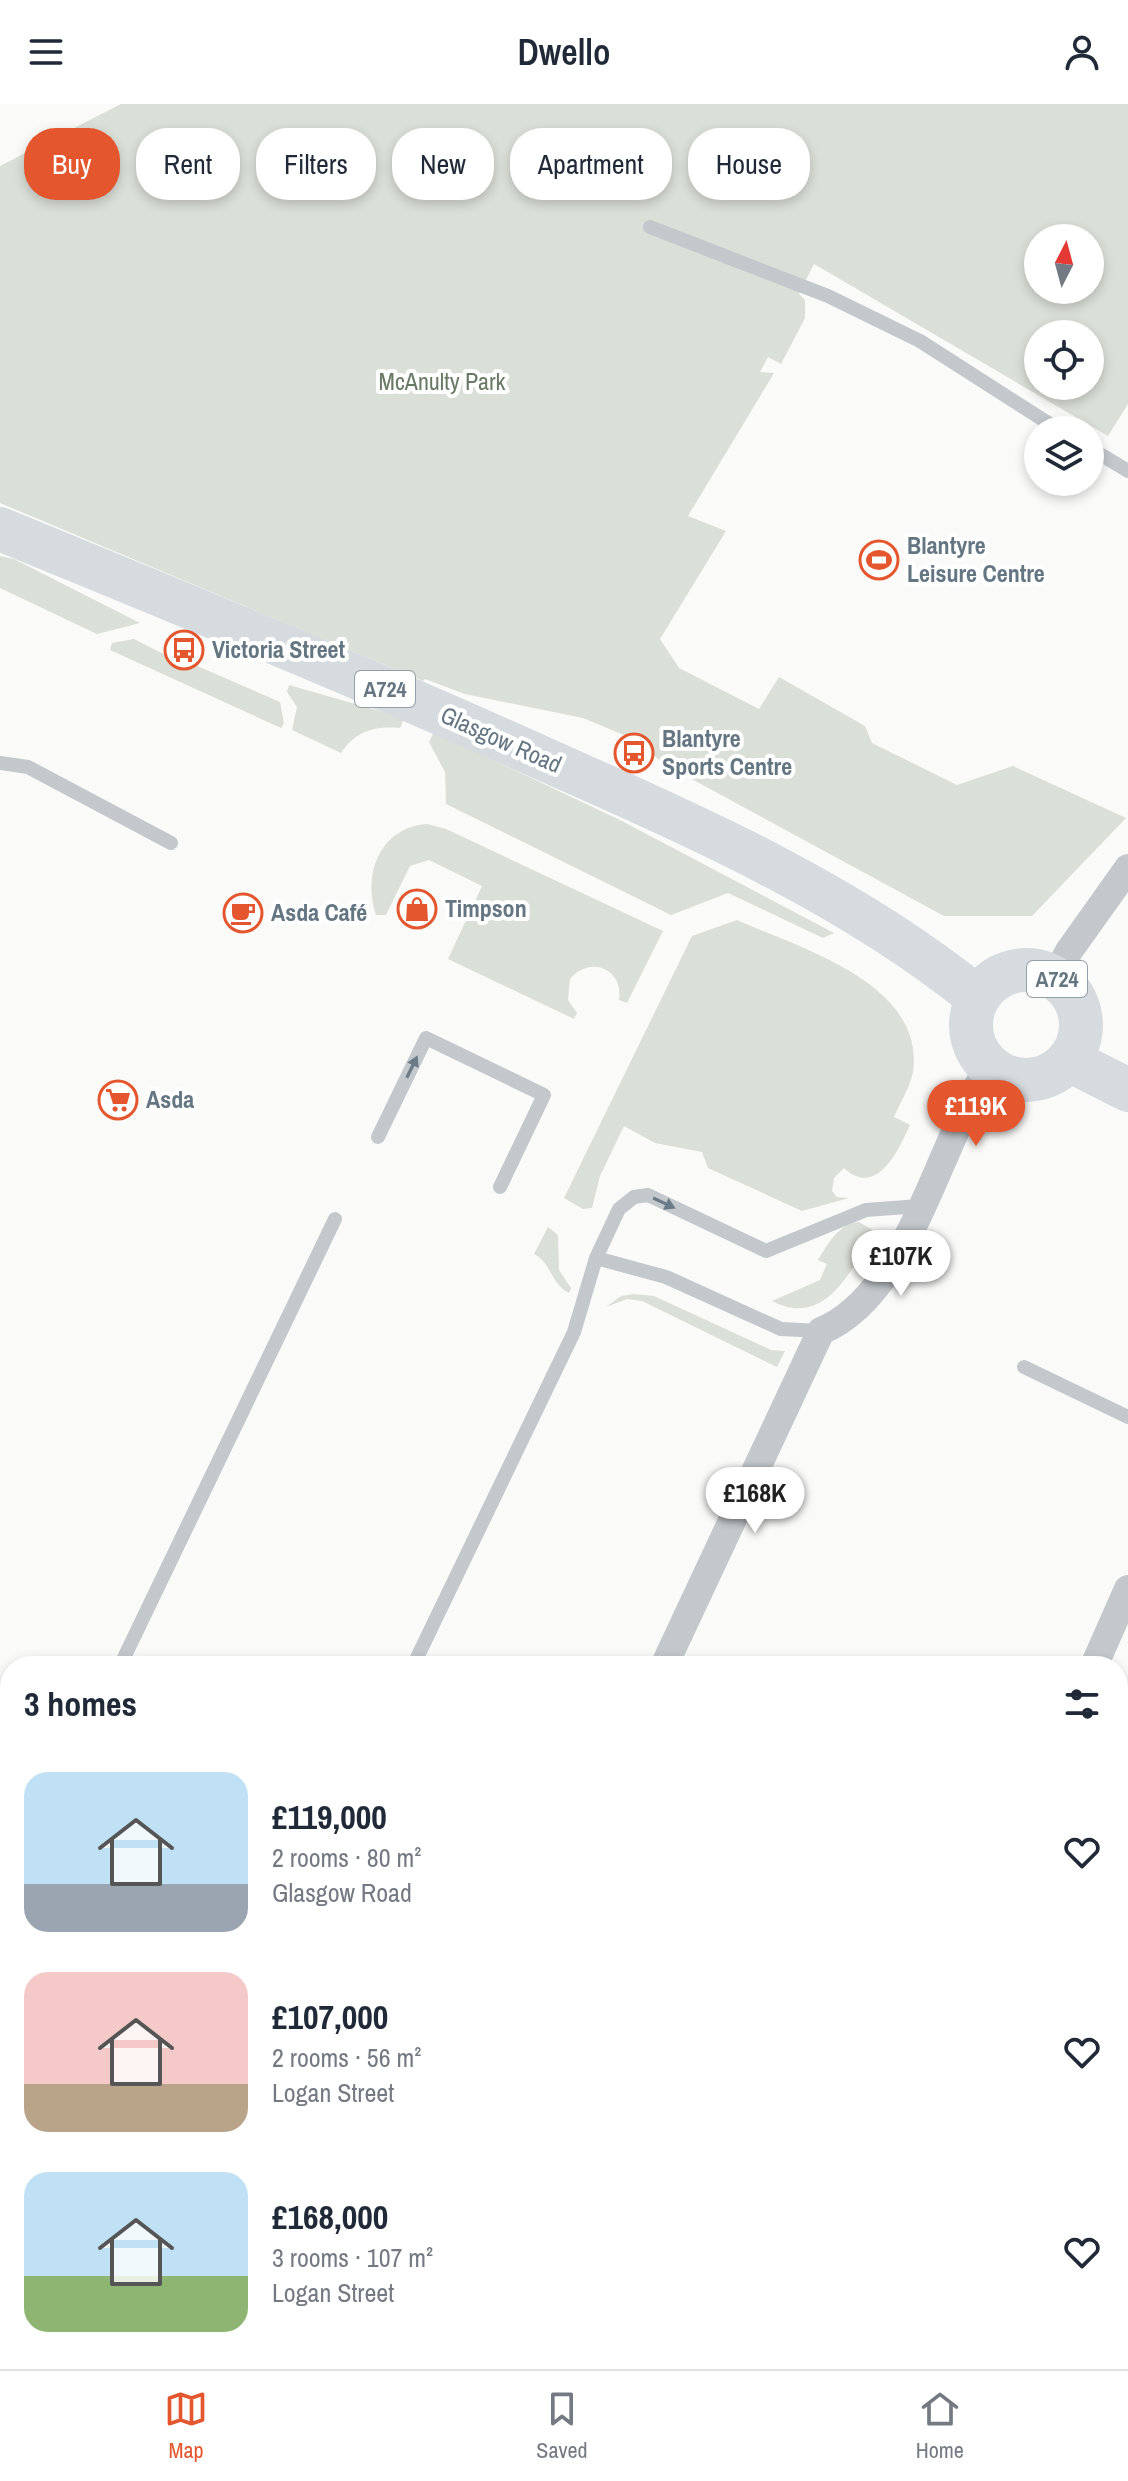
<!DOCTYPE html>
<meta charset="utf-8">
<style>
body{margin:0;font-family:"Archivo Narrow",sans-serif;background:#f6f6f7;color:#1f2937;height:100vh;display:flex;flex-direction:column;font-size:30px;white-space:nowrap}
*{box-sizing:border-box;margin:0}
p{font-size:26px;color:#747a83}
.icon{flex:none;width:44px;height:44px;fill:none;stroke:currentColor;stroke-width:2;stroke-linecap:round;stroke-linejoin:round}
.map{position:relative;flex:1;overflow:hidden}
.side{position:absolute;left:0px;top:1552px;width:1128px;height:714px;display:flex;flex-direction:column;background:#fff;border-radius:32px 32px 0 0;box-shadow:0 4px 12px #0003}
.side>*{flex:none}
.hud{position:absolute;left:24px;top:24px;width:1080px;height:72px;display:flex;gap:16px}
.needle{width:52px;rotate:6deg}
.fabs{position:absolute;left:1024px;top:120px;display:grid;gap:16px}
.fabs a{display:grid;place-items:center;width:80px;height:80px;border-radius:50%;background:#fff;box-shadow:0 4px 12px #0003;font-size:40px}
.price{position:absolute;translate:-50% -68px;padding:0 18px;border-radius:28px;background:#fff;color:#222;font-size:26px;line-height:52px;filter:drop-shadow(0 2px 4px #0008)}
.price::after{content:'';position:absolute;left:50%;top:48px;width:24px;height:18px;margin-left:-12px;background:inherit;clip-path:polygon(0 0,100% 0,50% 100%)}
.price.current{background:#e4572e;color:#fff}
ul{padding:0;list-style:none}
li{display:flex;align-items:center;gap:24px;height:200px;padding:0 24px}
li span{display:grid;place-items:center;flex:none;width:224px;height:160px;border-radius:24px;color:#555}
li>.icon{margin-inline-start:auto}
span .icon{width:96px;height:96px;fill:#fffc;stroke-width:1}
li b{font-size:34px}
h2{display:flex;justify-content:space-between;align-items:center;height:96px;padding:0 24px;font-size:34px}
.chip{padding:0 28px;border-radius:32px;background:#fff;box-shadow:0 4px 12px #0003;font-size:28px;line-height:72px}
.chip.current{background:#e4572e;color:#fff}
header{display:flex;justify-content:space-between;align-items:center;height:104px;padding:0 24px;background:#fff;font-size:36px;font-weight:600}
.tab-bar{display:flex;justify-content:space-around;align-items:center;height:112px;border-top:2px solid #e0e1e3;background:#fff;font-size:22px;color:#747a83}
.tab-bar a{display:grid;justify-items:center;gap:4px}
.tab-bar .current{color:#e4572e}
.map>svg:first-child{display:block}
</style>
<header><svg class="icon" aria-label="menu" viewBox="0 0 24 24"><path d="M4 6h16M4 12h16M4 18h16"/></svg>Dwello<svg class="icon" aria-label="person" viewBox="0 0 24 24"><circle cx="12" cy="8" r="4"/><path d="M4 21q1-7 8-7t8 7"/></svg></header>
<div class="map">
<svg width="1128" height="2265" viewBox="0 0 1128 2265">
<rect width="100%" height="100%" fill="#fafaf8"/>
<path fill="#dadfd7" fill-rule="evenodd" d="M121,0H1128V300L1108,332L814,160L799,190L805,196V214L781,260L768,253L760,268L774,269L688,412L726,427L660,535L679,564L759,605L779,573L865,622L872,639L957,681L1013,662L1126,714L1032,812H944L666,661L631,634L583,614L465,590L425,575L423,577L0,399V62ZM1038,134H1090V186H1038ZM1038,230H1090V282H1038Z
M0,452L14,455L140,519L97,530L0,484Z
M134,535L193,565L195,561L280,598L284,619L281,624L110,546L112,539Z
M289,581L404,614L400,624C374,622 356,627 341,649L292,626L297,603L287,588Z
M434,628L620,716L834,829L823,834L728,789L671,811L446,700L445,668L429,638Z
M427,720L446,725L663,827L627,899L619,896C624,865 590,851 570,875L568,896L577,909L574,915L448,855L482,782L429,756L410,762L386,811H376C362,771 380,723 427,720Z
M737,816C801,845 925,879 913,968C910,983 900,999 894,1013L910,1021C899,1045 877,1095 844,1064L834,1074L832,1087L837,1093L849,1094L802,1107L708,1064L702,1048L655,1039L624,1022L600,1072L592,1104L583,1105L564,1094L692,832Z
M859,1118L874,1127C852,1166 825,1225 772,1197L820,1176L827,1160L818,1156C828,1140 838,1120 859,1118Z
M548,1123L558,1131L559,1166L571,1184L569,1189C550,1179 552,1159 534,1150Z
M634,1190L654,1192L771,1246L785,1247L777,1263L642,1197L627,1195L606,1203L621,1192Z
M758,2256H844L838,2265H773Z"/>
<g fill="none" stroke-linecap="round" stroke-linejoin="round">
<path stroke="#c3c8cc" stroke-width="14" d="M650,123L828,192L920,237L1059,326
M1090,344L1128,367
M0,659L28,663L171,739
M378,1033L426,934L544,991L500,1083
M596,1154L666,1173L781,1225L821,1227
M1024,1263L1128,1313
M120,1562L335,1115
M413,1562L574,1228L596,1154L619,1105L634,1093L648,1091L766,1147L866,1106L920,1102"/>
<path stroke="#c3c8cc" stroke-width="28" d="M1055,874L1069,847L1128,764
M664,1562L821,1227C909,1191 938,1039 989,963
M1094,1562L1128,1485
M0,1650L10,1659
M0,1808L10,1785
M1118,2010L1128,2012
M951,2256L972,2265
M332,2265L336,2256
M730,2265L734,2256
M881,2265L887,2256"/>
<path stroke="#d6dbdf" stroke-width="44" d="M0,425C188,502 376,579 562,663C706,727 854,793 978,894
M971 921a55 55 0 1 1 110 0a55 55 0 1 1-110 0Z
M1069,956L1128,986"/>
</g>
<defs><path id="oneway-solid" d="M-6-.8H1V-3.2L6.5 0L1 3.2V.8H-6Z" transform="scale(2)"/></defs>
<g fill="#6a7a87">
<use href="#oneway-solid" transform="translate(412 963) rotate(-64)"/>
<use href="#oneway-solid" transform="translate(664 1099) rotate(25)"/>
</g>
<defs>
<symbol id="stadium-ring" viewBox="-11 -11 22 22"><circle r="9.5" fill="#fff" stroke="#e4572e" stroke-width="1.5"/><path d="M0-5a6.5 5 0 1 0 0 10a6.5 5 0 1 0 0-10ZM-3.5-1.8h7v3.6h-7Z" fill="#e4572e"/></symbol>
<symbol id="bus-ring" viewBox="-11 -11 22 22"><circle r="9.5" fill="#fff" stroke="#e4572e" stroke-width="1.5"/><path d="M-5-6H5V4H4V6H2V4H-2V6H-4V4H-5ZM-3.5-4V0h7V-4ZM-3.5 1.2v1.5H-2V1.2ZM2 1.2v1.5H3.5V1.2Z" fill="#e4572e"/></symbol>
<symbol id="shop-ring" viewBox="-11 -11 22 22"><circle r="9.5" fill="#fff" stroke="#e4572e" stroke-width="1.5"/><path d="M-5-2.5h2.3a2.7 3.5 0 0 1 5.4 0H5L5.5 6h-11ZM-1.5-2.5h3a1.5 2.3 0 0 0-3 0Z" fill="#e4572e"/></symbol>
<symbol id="cafe-ring" viewBox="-11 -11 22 22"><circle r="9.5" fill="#fff" stroke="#e4572e" stroke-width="1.5"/><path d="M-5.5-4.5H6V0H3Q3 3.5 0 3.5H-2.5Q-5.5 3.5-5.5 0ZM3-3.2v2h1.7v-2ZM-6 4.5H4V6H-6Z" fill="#e4572e"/></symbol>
<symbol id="supermarket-ring" viewBox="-11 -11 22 22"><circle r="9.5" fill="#fff" stroke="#e4572e" stroke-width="1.5"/><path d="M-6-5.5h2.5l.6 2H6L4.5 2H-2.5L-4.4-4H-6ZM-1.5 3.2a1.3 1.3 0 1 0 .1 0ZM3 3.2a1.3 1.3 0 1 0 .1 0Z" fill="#e4572e"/></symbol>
</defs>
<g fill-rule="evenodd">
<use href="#stadium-ring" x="857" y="434" width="44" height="44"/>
<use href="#bus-ring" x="162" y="524" width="44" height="44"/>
<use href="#bus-ring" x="612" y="627" width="44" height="44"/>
<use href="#shop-ring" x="395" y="783" width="44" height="44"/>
<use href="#cafe-ring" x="221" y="787" width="44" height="44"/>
<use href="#supermarket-ring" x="96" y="974" width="44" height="44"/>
</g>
<g text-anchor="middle" stroke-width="8" stroke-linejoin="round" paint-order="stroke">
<g fill="#fff" stroke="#939fa8" stroke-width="2">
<rect x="355" y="567" width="60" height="36" rx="6"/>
<rect x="1027" y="857" width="60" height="36" rx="6"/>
</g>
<g font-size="22" font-weight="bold" fill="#657683">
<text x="385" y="593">A724</text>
<text x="1057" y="883">A724</text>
</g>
<g font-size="24" fill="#687a64" stroke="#fff">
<text x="442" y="286">McAnulty Park</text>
</g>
<g font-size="24" font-weight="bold" fill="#657683" stroke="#fff" text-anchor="start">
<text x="907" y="450">Blantyre<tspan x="907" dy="28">Leisure Centre</tspan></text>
<text x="212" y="554">Victoria Street</text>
<text x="662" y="643">Blantyre<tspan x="662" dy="28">Sports Centre</tspan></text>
<text x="445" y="813">Timpson</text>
<text x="271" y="817">Asda Café</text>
<text x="146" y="1004">Asda</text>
</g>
<g font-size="24" fill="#657683" stroke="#fff">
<text transform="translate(501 636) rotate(24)" y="8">Glasgow Road</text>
</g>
</g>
</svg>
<div class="fabs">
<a><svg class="needle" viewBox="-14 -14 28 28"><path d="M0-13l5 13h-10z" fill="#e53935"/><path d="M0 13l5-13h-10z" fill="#747a83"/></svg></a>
<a><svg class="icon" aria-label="locate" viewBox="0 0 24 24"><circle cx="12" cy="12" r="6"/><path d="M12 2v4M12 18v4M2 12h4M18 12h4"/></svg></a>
<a><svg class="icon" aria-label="layers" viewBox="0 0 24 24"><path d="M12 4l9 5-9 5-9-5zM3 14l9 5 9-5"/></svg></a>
</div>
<b class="price current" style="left:976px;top:1044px">£119K</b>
<b class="price" style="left:901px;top:1194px">£107K</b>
<b class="price" style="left:755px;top:1431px">£168K</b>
<div class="hud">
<a class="chip current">Buy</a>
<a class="chip">Rent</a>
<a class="chip">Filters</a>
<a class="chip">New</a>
<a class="chip">Apartment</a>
<a class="chip">House</a>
</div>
<section class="side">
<h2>3 homes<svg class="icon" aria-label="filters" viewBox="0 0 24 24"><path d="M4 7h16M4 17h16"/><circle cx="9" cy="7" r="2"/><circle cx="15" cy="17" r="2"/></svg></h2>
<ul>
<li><span style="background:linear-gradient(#bfe0f5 70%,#9aa5b1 0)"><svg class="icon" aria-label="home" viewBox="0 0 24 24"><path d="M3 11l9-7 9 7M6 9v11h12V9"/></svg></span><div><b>£119,000</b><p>2 rooms · 80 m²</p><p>Glasgow Road</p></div><svg class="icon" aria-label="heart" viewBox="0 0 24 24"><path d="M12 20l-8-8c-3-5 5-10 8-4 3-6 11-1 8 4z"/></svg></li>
<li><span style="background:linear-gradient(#f6c9c9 70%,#b9a48a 0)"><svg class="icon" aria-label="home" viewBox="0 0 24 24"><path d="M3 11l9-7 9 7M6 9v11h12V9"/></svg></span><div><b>£107,000</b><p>2 rooms · 56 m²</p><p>Logan Street</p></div><svg class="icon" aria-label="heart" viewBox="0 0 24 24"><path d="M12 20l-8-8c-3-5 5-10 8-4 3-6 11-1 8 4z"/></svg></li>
<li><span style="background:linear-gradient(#bfe0f5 65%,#8fb573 0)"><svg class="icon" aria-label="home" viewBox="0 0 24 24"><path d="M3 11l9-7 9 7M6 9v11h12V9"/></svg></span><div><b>£168,000</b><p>3 rooms · 107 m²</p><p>Logan Street</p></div><svg class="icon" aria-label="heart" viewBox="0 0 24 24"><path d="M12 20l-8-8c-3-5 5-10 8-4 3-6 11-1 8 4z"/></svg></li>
</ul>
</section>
</div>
<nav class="tab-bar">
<a class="current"><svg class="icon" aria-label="map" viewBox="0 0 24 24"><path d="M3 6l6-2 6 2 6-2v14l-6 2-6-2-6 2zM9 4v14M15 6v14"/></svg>Map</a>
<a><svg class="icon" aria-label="saved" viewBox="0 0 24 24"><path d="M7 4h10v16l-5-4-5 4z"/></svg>Saved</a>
<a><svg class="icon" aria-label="home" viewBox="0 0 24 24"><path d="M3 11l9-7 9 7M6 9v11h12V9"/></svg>Home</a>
</nav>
